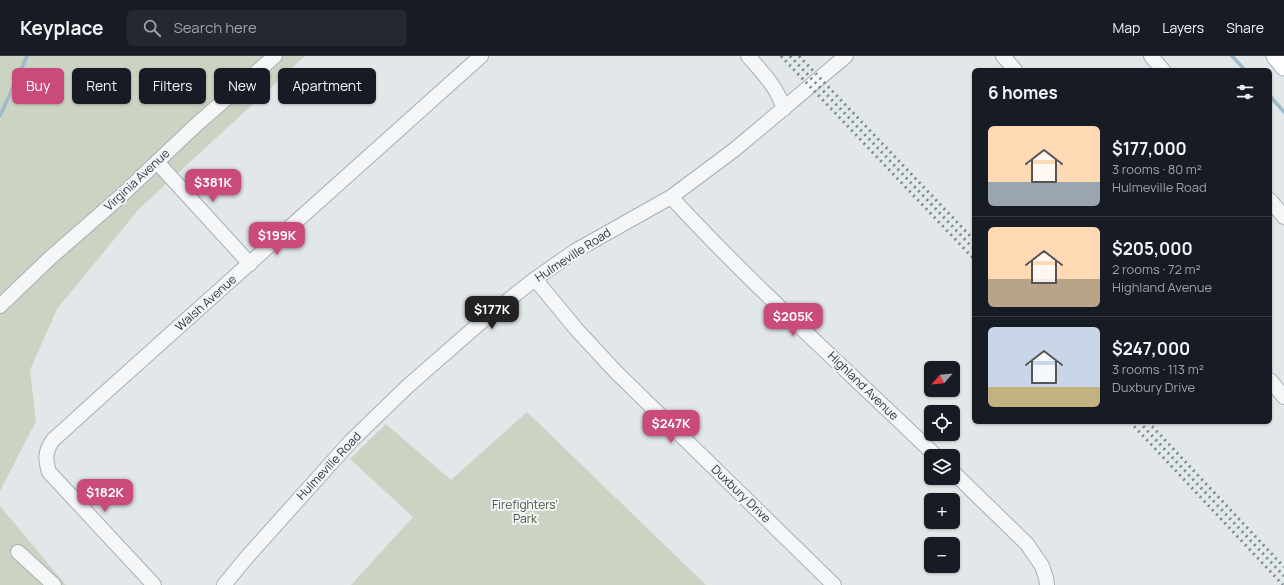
<!DOCTYPE html>
<meta charset="utf-8">
<style>
body{margin:0;font-family:Manrope,sans-serif;background:#242831;color:#f1f3f6;height:100vh;display:flex;flex-direction:column;font-size:15px;white-space:nowrap}
*{box-sizing:border-box;margin:0}
p{font-size:13px;color:#9ea1a6}
.icon{flex:none;width:22px;height:22px;fill:none;stroke:currentColor;stroke-width:2;stroke-linecap:round;stroke-linejoin:round}
.map{position:relative;flex:1;overflow:hidden}
.drawer{position:absolute;left:972px;top:12px;width:300px;height:356px;display:flex;flex-direction:column;background:#171b24;border-radius:6px;box-shadow:0 1px 3px #0004}
.drawer>*{flex:none}
.hud{position:absolute;left:12px;top:12px;width:380px;height:36px;display:flex;gap:8px}
.needle{width:26px;rotate:243deg}
.fabs{position:absolute;left:924px;top:305px;display:grid;gap:8px}
.fabs a{display:grid;place-items:center;width:36px;height:36px;border-radius:6px;background:#171b24;box-shadow:0 1px 3px #0004;font-size:20px}
.price{position:absolute;translate:-50% -34px;padding:0 9px;border-radius:8px;background:#ca4b79;color:#fff;font-size:13px;line-height:26px;filter:drop-shadow(0 1px 2px #0008)}
.price::after{content:'';position:absolute;left:50%;top:24px;width:12px;height:9px;margin-left:-6px;background:inherit;clip-path:polygon(0 0,100% 0,50% 100%)}
.price.current{background:#222;color:#fff}
ul{padding:0;list-style:none}
li{display:flex;align-items:center;gap:12px;height:100px;padding:0 16px}
li+li{border-top:1px solid #363941}
li span{display:grid;place-items:center;flex:none;width:112px;height:80px;border-radius:6px;color:#555}
li>.icon{margin-inline-start:auto}
span .icon{width:48px;height:48px;fill:#fffc;stroke-width:1}
li b{font-size:17px}
h2{display:flex;justify-content:space-between;align-items:center;height:48px;padding:0 16px;font-size:17px}
.chip{padding:0 14px;border-radius:6px;background:#171b24;box-shadow:0 1px 3px #0004;font-size:14px;line-height:36px}
.chip.current{background:#ca4b79;color:#fff}
header{display:flex;align-items:center;gap:24px;box-sizing:border-box;height:56px;padding:0 20px;background:#171b24;border-bottom:1px solid #363941}
header strong{font-size:19px}
nav{display:flex;gap:22px;margin-inline-start:auto;font-size:14px}
.search{width:280px;height:36px;background:#242831;display:flex;align-items:center;gap:10px;box-sizing:border-box;padding:0 14px;border-radius:6px;color:#9ea1a6;font-size:15px}
.map>svg:first-child{display:block}
</style>
<header>
<strong>Keyplace</strong>
<div class="search"><svg class="icon" aria-label="search" viewBox="0 0 24 24"><circle cx="10" cy="10" r="6"/><path d="M15 15l6 6"/></svg>Search here</div>
<nav><a>Map</a><a>Layers</a><a>Share</a></nav>
</header>
<div class="map">
<svg width="1284" height="529" viewBox="0 0 1284 529">
<rect width="100%" height="100%" fill="#e2e7ea"/>
<path fill="#cbd3c3" d="M0,0H305L139,153L57,253L30,314L36,365L0,435Z
M527,356L706,529H351L413,461L350,403L386,368L451,424Z
M0,450L66,529H0Z"/>
<g fill="none" stroke-linecap="round" stroke-linejoin="round">
<path stroke="#9ebbc9" stroke-width="3.5" d="M1232,0L1245,14
M1270,40L1284,56
M0,60L27,0"/>
<defs>
<path id="minor" d="M748,0C763,17 777,31 784,53
M1003,0L1015,14
M1151,0L1163,14
M157,106L250,208
M671,141C755,232 847,314 936,400
M1270,144L1284,161
M535,223L577,274L616,316L834,529
M0,250L50,202L121,140L196,69L275,0
M1270,324L1284,341
M953,416L1027,488L1042,510L1046,522L1047,529
M18,496L54,529
M154,529L49,416C45,403 45,395 53,384L107,335L481,0
M224,529L247,501L351,385L409,329L488,260L535,223L575,195L671,141L734,94L846,0"/>
<path id="major" d="M1275,0L1284,11"/>
</defs>
<use href="#minor" stroke="#a7afb4" stroke-width="16"/>
<use href="#major" stroke="#a1adb5" stroke-width="19"/>
<use href="#minor" stroke="#f4f6f8" stroke-width="14"/>
<use href="#major" stroke="#fff" stroke-width="17"/>
<path stroke="#7b8993" stroke-width="3" stroke-dasharray="2 4" stroke-linecap="butt" d="M781,0L974,203
M790,0L974,193
M799,0L974,184
M1130,366L1283,529
M1139,366L1284,520
M1148,366L1284,511"/>
</g>
<g text-anchor="middle" stroke-width="4" stroke-linejoin="round" paint-order="stroke">
<g font-size="12" fill="#2a3741" stroke="#f1f5f7">
<text transform="translate(137 124) rotate(-43)" y="4">Virginia Avenue</text>
<text transform="translate(573 199) rotate(-33)" y="4">Hulmeville Road</text>
<text transform="translate(206 247) rotate(-42)" y="4">Walsh Avenue</text>
<text transform="translate(863 330) rotate(44)" y="4">Highland Avenue</text>
<text transform="translate(329 410) rotate(-47)" y="4">Hulmeville Road</text>
<text transform="translate(741 438) rotate(44)" y="4">Duxbury Drive</text>
</g>
<g font-size="12" fill="#465c38" stroke="#f1f5f7">
<text x="525" y="453">Firefighters'<tspan x="525" dy="14">Park</tspan></text>
</g>
</g>
</svg>
<div class="fabs">
<a><svg class="needle" viewBox="-14 -14 28 28"><path d="M0-13l5 13h-10z" fill="#e53935"/><path d="M0 13l5-13h-10z" fill="#9ea1a6"/></svg></a>
<a><svg class="icon" aria-label="locate" viewBox="0 0 24 24"><circle cx="12" cy="12" r="6"/><path d="M12 2v4M12 18v4M2 12h4M18 12h4"/></svg></a>
<a><svg class="icon" aria-label="layers" viewBox="0 0 24 24"><path d="M12 4l9 5-9 5-9-5zM3 14l9 5 9-5"/></svg></a>
<a>+</a>
<a>−</a>
</div>
<b class="price" style="left:213px;top:147px">$381K</b>
<b class="price" style="left:277px;top:200px">$199K</b>
<b class="price current" style="left:492px;top:274px">$177K</b>
<b class="price" style="left:793px;top:281px">$205K</b>
<b class="price" style="left:671px;top:388px">$247K</b>
<b class="price" style="left:105px;top:457px">$182K</b>
<div class="hud">
<a class="chip current">Buy</a>
<a class="chip">Rent</a>
<a class="chip">Filters</a>
<a class="chip">New</a>
<a class="chip">Apartment</a>
</div>
<section class="drawer">
<h2>6 homes<svg class="icon" aria-label="filters" viewBox="0 0 24 24"><path d="M4 7h16M4 17h16"/><circle cx="9" cy="7" r="2"/><circle cx="15" cy="17" r="2"/></svg></h2>
<ul>
<li><span style="background:linear-gradient(#ffd9b3 70%,#9aa5b1 0)"><svg class="icon" aria-label="home" viewBox="0 0 24 24"><path d="M3 11l9-7 9 7M6 9v11h12V9"/></svg></span><div><b>$177,000</b><p>3 rooms · 80 m²</p><p>Hulmeville Road</p></div></li>
<li><span style="background:linear-gradient(#ffd9b3 65%,#b9a48a 0)"><svg class="icon" aria-label="home" viewBox="0 0 24 24"><path d="M3 11l9-7 9 7M6 9v11h12V9"/></svg></span><div><b>$205,000</b><p>2 rooms · 72 m²</p><p>Highland Avenue</p></div></li>
<li><span style="background:linear-gradient(#c9d6e8 75%,#c2b280 0)"><svg class="icon" aria-label="home" viewBox="0 0 24 24"><path d="M3 11l9-7 9 7M6 9v11h12V9"/></svg></span><div><b>$247,000</b><p>3 rooms · 113 m²</p><p>Duxbury Drive</p></div></li>
</ul>
</section>
</div>
